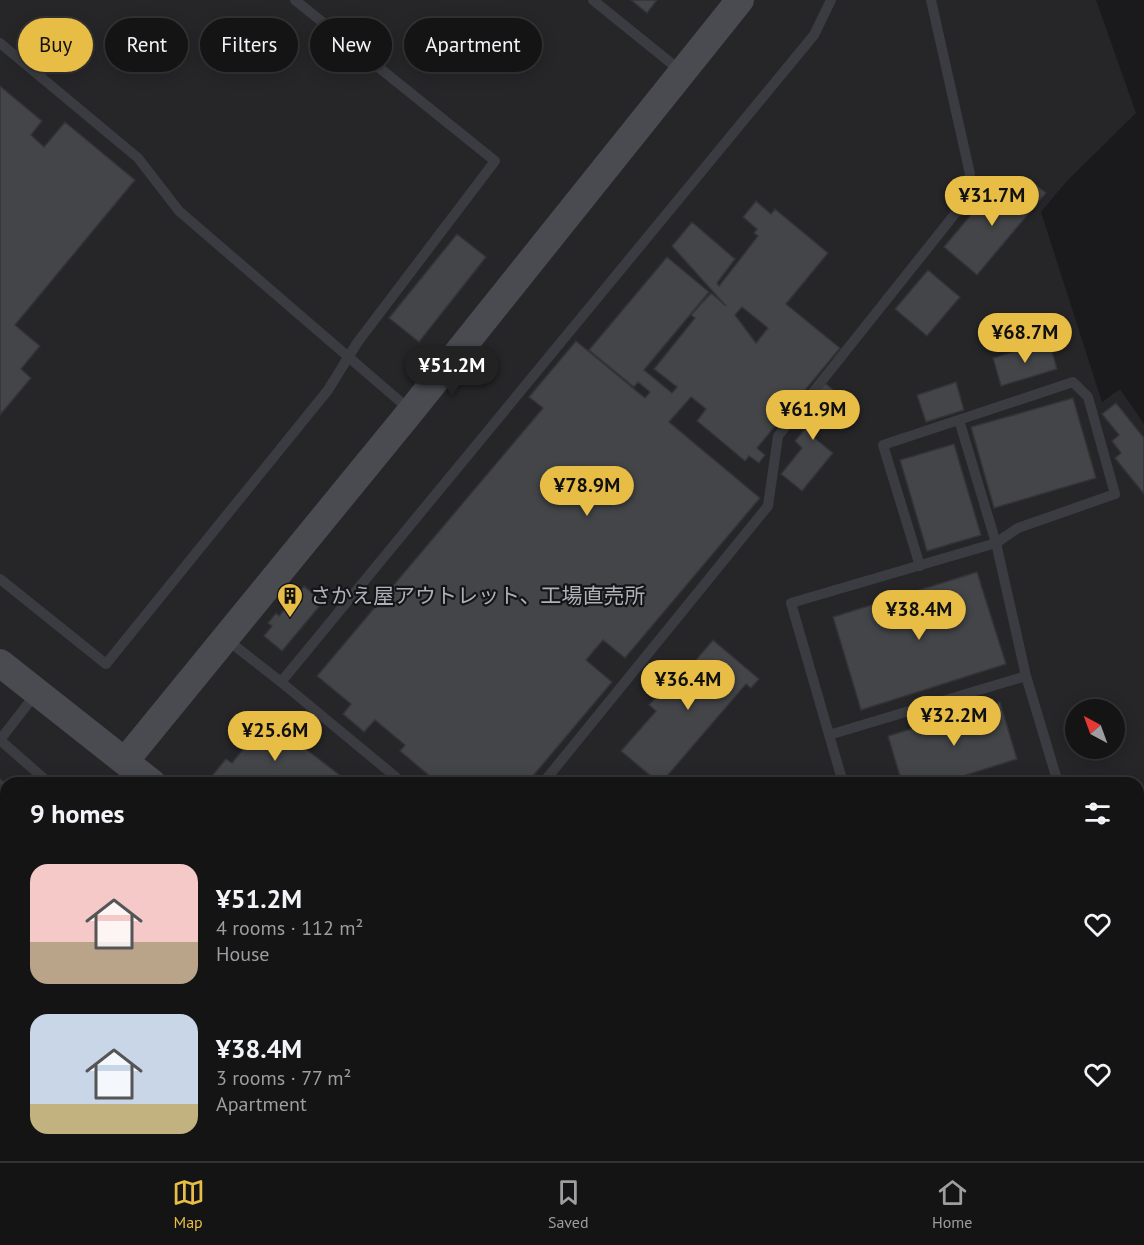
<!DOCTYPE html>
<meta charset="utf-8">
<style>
body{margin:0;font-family:"PT Sans","Noto Sans JP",sans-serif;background:#1d1d1e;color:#f1f3f6;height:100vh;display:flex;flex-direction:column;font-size:22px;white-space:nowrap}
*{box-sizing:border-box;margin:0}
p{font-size:20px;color:#9d9ea0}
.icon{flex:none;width:33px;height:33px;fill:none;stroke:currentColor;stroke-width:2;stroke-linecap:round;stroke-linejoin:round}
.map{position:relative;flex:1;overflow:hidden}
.panel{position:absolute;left:0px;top:777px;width:1144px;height:384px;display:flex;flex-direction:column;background:#141415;border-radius:18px 18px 0 0;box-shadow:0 3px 15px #0003,0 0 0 2px #333334}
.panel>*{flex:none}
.banner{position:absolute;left:18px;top:18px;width:600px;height:54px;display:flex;gap:12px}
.needle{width:39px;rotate:319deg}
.controls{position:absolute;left:1065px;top:699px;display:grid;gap:12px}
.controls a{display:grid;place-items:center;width:60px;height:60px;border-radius:50%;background:#141415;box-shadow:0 3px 15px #0003,0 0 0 2px #333334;font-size:30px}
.price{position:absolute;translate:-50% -51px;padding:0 14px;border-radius:21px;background:#e8bd46;color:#111;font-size:20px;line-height:39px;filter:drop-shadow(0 2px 3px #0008)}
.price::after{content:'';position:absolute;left:50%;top:36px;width:18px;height:14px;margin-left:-9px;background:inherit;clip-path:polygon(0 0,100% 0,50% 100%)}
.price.on{background:#222;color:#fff}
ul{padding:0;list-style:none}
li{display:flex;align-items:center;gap:18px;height:150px;padding:0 30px}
li span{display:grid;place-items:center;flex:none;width:168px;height:120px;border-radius:18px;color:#555}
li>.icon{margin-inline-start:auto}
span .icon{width:72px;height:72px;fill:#fffc;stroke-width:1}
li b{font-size:26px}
h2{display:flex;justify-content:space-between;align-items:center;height:72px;padding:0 30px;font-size:26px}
.chip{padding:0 21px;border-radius:27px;background:#141415;box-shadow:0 3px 15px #0003,0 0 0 2px #333334;font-size:21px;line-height:54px}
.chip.on{background:#e8bd46;color:#111}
.tab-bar{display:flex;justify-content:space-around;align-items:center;height:84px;border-top:2px solid #333334;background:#141415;font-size:16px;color:#9d9ea0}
.tab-bar a{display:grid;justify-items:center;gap:3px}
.tab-bar .on{color:#e8bd46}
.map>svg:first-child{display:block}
</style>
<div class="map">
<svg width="1144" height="1161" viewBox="0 0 1144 1161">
<rect width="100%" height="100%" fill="#1a1a1c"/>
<path fill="#262629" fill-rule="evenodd" d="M0,0H1096L1136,113L1066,182L1041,212L1102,402L1120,389L1144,424V953L1139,962L1138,783H6V979L0,983ZM1076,710H1114V748H1076Z
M1139,1037L1144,1040V1161H410L407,1155H1138Z"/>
<path fill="#242c26" d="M0,1052L6,1053V1155H81V1161H0Z
M407,1155H491L483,1161H410Z"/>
<path fill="#444549" stroke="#343438" stroke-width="1.5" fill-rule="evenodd" d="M631,0H657L647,13Z
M0,86L42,121L31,135L44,147L65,122L135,180L15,325L40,346L21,369L31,378L0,415Z
M1031,181L1046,193L977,275L944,247L993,188L1012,204Z
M756,201L771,214L775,209L828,253L786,304L840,348L757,448L765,455L759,463L749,456L745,461L697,421L706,409L691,397L669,422L760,498L625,658L603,640L586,660L612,682L527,783H438L400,751L405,745L375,720L364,732L343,714L351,704L317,676L543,408L529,397L576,341L645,398L650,392L638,382L634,387L589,350L667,257L709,292L644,370L672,393L677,387L654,369L695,318L691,315L711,293L726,306L672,246L692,222L735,259L717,283L719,286L758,236L754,233L757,229L743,217ZM742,307L768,328L756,343L735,315Z
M457,234L486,257L419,342L389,318Z
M928,270L960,297L927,336L895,309Z
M1049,341L1057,369L1001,386L993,358Z
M956,382L964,410L926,422L917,395Z
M825,383L843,398L812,436L833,453L802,491L781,474L802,448L795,441L819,412L808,403Z
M1073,398L1096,478L994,508L971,427Z
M1116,403L1144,438V494L1115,458L1121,453L1112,441L1119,435L1102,414Z
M954,444L981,535L927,551L900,460Z
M977,572L1006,664L861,710L833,617Z
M304,586L323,602L282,651L264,636L272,626L268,623L276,613L279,616Z
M713,640L759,679L751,688L746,684L661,783H659L621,751L656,711L649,705L667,684L672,688Z
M1000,702L1017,759L941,783H902L888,736Z
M267,719L346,780L344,783H218L211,777L226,759L232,763Z
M0,779L6,784V794L0,801Z
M1138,1137L1144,1139V1161H1039L1041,1155H1138Z"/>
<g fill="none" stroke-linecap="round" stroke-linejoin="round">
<path stroke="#3b3c41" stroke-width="10" d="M593,0L682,72
M0,43L138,158L179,211L410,410
M920,566L883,445L1073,382L1088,397L1115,494L1018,528L996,543L959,420
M0,579L106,664L328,390L357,343L495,161L295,0
M226,639L281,682L814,35L831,0
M281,682L403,783
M829,735L1026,676
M0,740L49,783
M0,740L37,692
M543,783L768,506L778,436L962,205L970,174L931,0
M843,783L791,603L996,543L1026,676L1058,783
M977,783L986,781L995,783
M0,866L6,858
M1138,1094L1144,1096"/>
<path stroke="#3b3c41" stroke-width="20" d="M399,1155L402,1161
M649,1155L650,1161
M515,1161L525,1155"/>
<path stroke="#494b51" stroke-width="28" d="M0,663L152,783
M125,761L411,411L740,0
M1138,962H1144
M603,1155L610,1161"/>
</g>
<defs>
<symbol id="building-pin" viewBox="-11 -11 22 30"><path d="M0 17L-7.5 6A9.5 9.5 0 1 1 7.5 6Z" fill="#e8bd46" stroke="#151517"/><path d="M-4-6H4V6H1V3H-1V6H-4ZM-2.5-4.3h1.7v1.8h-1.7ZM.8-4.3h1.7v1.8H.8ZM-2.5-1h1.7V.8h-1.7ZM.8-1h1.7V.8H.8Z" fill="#111"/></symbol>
</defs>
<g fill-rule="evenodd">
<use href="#building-pin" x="275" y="581" width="30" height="40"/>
</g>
<g text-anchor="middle" stroke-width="4.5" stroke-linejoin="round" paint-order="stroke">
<g font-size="21" fill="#adb1bb" stroke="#151517" text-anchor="start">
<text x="310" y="603">さかえ屋アウトレット、工場直売所</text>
</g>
</g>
</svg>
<div class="controls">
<a><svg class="needle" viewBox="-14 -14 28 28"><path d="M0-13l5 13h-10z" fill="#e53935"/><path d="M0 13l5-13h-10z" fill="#9d9ea0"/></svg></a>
</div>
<b class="price" style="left:992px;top:227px">¥31.7M</b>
<b class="price" style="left:1025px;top:364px">¥68.7M</b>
<b class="price on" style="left:452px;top:397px">¥51.2M</b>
<b class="price" style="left:813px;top:441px">¥61.9M</b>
<b class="price" style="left:587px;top:517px">¥78.9M</b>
<b class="price" style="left:919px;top:641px">¥38.4M</b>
<b class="price" style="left:688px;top:711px">¥36.4M</b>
<b class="price" style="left:954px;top:747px">¥32.2M</b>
<b class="price" style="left:275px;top:762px">¥25.6M</b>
<div class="banner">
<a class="chip on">Buy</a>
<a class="chip">Rent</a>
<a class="chip">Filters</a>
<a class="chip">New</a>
<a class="chip">Apartment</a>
</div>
<section class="panel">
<h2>9 homes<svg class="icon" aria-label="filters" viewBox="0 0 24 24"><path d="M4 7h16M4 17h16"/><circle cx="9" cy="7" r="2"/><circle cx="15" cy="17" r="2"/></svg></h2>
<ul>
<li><span style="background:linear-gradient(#f6c9c9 65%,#b9a48a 0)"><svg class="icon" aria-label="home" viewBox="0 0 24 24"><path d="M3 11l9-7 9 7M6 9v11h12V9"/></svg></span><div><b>¥51.2M</b><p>4 rooms · 112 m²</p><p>House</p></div><svg class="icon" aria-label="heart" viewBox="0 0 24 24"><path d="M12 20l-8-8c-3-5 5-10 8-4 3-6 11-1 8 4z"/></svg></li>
<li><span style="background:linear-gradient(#c9d6e8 75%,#c2b280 0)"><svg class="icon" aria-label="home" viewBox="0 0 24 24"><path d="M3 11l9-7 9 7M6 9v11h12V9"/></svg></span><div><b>¥38.4M</b><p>3 rooms · 77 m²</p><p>Apartment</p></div><svg class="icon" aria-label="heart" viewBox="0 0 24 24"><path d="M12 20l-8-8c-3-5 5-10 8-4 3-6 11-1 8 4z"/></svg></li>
</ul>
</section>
</div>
<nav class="tab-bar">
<a class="on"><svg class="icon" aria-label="map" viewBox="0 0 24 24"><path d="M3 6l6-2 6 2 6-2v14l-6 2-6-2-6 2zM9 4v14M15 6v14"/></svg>Map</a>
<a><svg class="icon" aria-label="saved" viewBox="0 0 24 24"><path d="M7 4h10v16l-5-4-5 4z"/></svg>Saved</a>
<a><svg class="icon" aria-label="home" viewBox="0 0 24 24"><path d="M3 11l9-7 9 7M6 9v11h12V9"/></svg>Home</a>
</nav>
